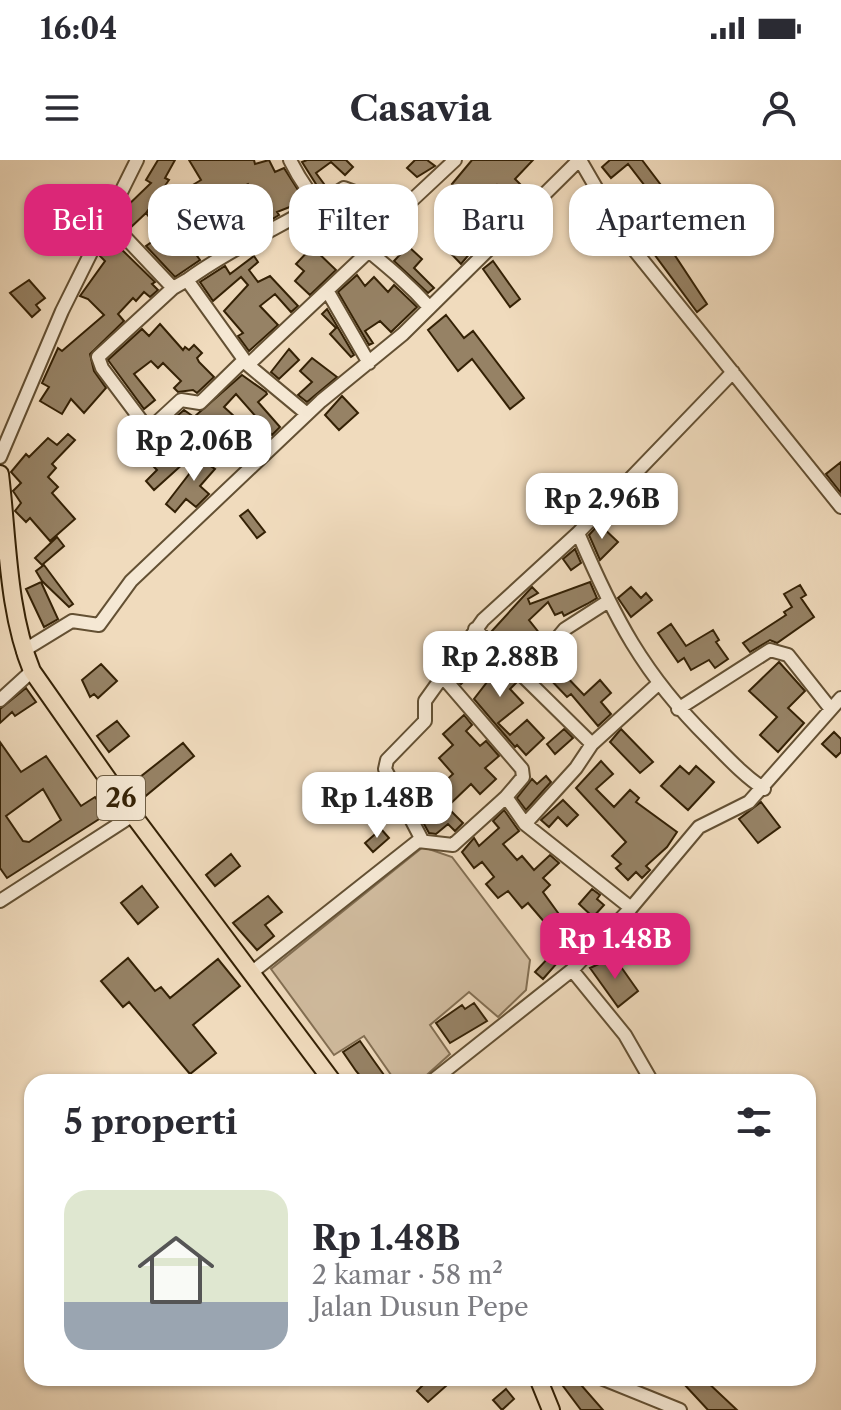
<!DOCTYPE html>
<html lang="id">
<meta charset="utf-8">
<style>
body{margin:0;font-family:"Libre Caslon Text",serif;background:#f2f2f3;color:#2b2b33;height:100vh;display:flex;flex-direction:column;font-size:30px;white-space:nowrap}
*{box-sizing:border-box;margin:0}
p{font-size:26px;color:#7c7c81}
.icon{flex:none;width:44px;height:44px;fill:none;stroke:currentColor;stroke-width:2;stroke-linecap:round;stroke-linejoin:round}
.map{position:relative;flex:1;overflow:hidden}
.side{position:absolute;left:24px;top:914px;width:792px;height:312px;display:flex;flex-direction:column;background:#fff;border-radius:24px;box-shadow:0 2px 6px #0004}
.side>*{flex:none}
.banner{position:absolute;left:24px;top:24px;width:794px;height:72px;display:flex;gap:16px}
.price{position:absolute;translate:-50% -68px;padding:0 18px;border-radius:16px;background:#fff;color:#222;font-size:26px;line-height:52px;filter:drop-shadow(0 2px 4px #0008)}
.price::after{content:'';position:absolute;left:50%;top:48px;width:24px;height:18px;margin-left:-12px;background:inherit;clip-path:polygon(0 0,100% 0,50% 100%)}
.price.on{background:#db2777;color:#fff}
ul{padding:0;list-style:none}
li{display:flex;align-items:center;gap:24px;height:200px;padding:0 40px}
li span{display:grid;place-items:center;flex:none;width:224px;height:160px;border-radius:24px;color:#555}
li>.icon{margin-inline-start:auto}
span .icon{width:96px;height:96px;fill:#fffc;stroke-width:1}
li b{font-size:34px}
h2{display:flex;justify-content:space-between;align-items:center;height:96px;padding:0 40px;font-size:34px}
.tag{padding:0 28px;border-radius:24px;background:#fff;box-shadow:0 2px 6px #0004;font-size:28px;line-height:72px}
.tag.on{background:#db2777;color:#fff}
.status{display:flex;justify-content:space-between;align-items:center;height:56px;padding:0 40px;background:#fff;direction:ltr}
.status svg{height:22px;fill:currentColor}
header{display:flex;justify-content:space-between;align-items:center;height:104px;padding:0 40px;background:#fff;font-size:36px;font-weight:700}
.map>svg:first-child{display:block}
</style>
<div class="status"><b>16:04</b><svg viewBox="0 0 49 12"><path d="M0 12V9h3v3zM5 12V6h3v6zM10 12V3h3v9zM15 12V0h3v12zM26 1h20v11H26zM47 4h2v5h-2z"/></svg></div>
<header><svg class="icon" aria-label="menu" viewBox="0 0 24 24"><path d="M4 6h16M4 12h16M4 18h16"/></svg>Casavia<svg class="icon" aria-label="person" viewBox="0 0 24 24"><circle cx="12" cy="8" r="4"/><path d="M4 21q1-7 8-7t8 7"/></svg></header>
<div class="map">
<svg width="841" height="1250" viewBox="0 0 841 1250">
<rect width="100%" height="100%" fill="#f0dbbd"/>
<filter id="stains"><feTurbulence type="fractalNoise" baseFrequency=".0025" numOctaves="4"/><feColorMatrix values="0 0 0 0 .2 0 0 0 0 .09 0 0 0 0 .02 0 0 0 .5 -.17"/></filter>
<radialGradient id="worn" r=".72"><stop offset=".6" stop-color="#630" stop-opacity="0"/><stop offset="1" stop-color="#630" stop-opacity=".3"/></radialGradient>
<path fill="#d0bb9e" stroke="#826e52" stroke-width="2" d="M423,687L452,697L530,800L526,830L498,857L469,832L430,865L450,894L419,922H396L364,876L334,895L271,809Z"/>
<path fill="#968265" stroke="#342105" stroke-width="2" fill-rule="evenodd" d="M158,0H175L165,18L169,20L146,53L201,20L189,0H254L255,4L269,0L275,12L284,8L305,41L277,52L279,55L269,61L248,24L230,33L254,69L214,91L210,84L195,93L200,100L175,117L146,86L156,79L152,74L158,69L146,53L129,69L123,62L128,58L121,52L151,23L146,20Z
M307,0H346L353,7L345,15L331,2L316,13L327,28L321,32L302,2Z
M415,0H427L435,6L417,17L407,8Z
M472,0H533L515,19L528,32L516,44L497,25L483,40L474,32L468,38L452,24Z
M610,0H642L689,62L691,60L698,68L672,91L707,144L697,152L640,75L651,67L661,81L678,69L628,4L611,18L602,7Z
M348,39L373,60L381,51L388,54L368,78L337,50Z
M466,53L487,73L461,104L439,81Z
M317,55L325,64L309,73L303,63Z
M117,85L155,122L152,124L158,130L150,137L144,132L136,141L133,138L118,154L124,161L90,194L94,211L106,228L84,253L71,239L62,254L40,241L49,227L42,223L58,188L62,191L104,155L88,139L80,136L105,101L100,96L111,86L114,89Z
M408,86L422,99L414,108L434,128L428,133L394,101Z
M312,87L336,110L310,135L295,121L304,111L296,104Z
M254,96L258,102L249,110L258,122L270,116L298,146L291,152L275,134L260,146L278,165L249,191L238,176L243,173L224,151L248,125L241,117L213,141L200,122L225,106L230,114Z
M493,101L520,139L510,147L483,109Z
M357,115L365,126L374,117L388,132L394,125L417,147L391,172L380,161L365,171L373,183L369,185L338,132Z
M29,120L45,138L36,145L40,150L32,157L10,133Z
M327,149L354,195L351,197L330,174L336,168L322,154Z
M446,155L464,178L473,171L524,238L510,249L472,199L458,211L428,170Z
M160,164L183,190L185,187L189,190L194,185L202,193L197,198L199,202L214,217L197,233L193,230L178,232L174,228L181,221L163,203L158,208L151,201L134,214L155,240L144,249L108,200L142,169L149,176Z
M289,189L299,200L279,219L271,212Z
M312,198L337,217L307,242L298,235L312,222L300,211Z
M242,215L266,232L267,234L258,242L280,267L272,275L236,234L224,247L235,257L227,264L254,292L246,296L211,262L203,270L194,262L180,277L195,293L154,330L146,321L157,310L127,279L136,268L146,275L157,273L184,250L194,257Z
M342,236L358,253L339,270L325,255Z
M68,274L75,280L52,304L56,308L48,317L58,327L52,333L75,359L50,381L30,358L26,362L15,351L21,343L13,331L21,323L11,312L26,294L29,297L48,278L57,285Z
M210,287L219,294L209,305L215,309L200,326L209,334L196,347L186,339L175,352L166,344Z
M841,302V333L826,314Z
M248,350L265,372L257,378L240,356Z
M599,364L618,382L600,400L589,375Z
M57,377L64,386L42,405L35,398Z
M575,389L581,403L571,410L563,399Z
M44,405L73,444L69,447L42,421L36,411Z
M41,422L58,459L44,467L26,429Z
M590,422L597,438L587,444L564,456L562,452L555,455L548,442L529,460L544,479L535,490L528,482L517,490L510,481L505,486L491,472L532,427L538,433L528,439L530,444Z
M800,425L806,435L801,438L814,457L777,483L770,480L750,492L743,483L786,455L784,452L792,447L784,434Z
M631,427L641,438L646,433L652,440L631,457L618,438Z
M671,464L686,486L713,470L719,480L716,482L728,499L715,508L709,500L691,510L684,498L678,502L658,473Z
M482,488L517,522L510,529L523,543L498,563L510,575L527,560L544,578L526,595L517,585L515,587L474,539L487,522L475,510L461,524L455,518Z
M564,498L570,505L562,512L584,535L600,520L611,533L601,542L611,554L598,566L571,534L567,537L546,515Z
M779,502L805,531L788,548L804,563L778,592L760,575L777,557L749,531Z
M101,504L117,521L98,538L94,534L90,537L82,520Z
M26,528L36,542L15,556L12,552L0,563V549Z
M464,555L472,565L466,571L480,586L486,581L499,596L485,608L496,619L480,634L471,624L447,647L463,663L455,671L448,664L436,674L429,673L424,664L441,648L430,635L453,614L439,598L453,585L443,574Z
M117,561L129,576L109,592L97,576Z
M564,569L573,578L555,594L547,584Z
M621,569L653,602L640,613L610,582Z
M834,572L841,579V592L836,597L822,584Z
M0,582L21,612L46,596L81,646L95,637L107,654L7,718L0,708ZM43,629L61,660L29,682L23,681L6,656Z
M183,583L194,596L142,639L130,625Z
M601,601L613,614L596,629L614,647L630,630L639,638L636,642L677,672L667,687L646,706L650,710L642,718L636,712L628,720L616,708L621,704L612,696L626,682L576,628Z
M680,606L689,614L696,606L714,622L688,650L661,626Z
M546,616L551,622L526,650L517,638L532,619L537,624Z
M420,622L430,632L416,645L407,633Z
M563,640L578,655L567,666L558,657L549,667L541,660Z
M761,642L780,667L758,683L739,659Z
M504,650L519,671L503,684L517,700L522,696L534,710L550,695L559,703L543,718L550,725L543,732L569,768L558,778L528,743L522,748L508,731L498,738L486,724L494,717L482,702L474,708L462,692L474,678L479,686L499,668L493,661Z
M381,669L389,678L373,692L365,683Z
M231,694L240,706L215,726L206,715Z
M142,726L158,747L138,764L121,743Z
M592,729L600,735L597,739L604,745L593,757L579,744Z
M268,736L282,752L265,765L274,776L257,790L233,763Z
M550,796L558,802L543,819L535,812Z
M614,797L638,831L618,847L590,808Z
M128,798L155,831L161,827L170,838L218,799L240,826L193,865L216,893L190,914L129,842L123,847L101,821Z
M474,843L487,861L450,883L436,863L462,845L465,849Z
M360,881L374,901L389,922H365L356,911L343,892Z
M430,1218H455L428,1242L417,1231Z
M557,1218H575L603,1250H581Z
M688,1218H703L737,1250H708L683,1223Z
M506,1229L514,1239L502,1250L493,1240Z"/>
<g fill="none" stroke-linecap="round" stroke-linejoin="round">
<defs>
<path id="minor" d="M290,0C325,71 379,90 429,147
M580,0L627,81L841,347
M106,57L173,128L187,120L248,205L368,92L409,43L455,0
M187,120C237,84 294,61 344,28L403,50
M173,128L98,197L102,208L144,264L154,265L181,240L200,243L243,201
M328,132L369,203
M248,205L307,254
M0,297L62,151L137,0
M578,373C614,457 643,514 709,579C727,597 743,615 764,629
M475,469L592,584
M23,491L72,461L99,465L131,421L321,241L403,174L579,0
M526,515L565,469L607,442
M442,516L522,609L523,617L506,637L525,664L631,748
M0,540L32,511
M678,549L770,490L788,495L830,548
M525,664L576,608L592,584L658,524
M422,680L385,609L387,600L425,561V541L483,460L578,373L733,212
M0,741L133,655
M572,810L625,875L652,922
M251,813L418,681L453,685L506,637
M431,922L572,810L631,748L699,667L749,642L841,538
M601,1218L680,1250"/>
<path id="major" d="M0,314C8,379 7,450 32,511L133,655L333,922
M538,1218L551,1250"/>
</defs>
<use href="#minor" stroke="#635033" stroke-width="16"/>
<use href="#major" stroke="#342105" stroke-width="20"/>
<use href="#minor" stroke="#f5e8d4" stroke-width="12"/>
<use href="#major" stroke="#f0dbbd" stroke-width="16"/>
</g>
<g text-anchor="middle" stroke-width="7" stroke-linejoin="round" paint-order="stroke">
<rect fill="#f5e8d4" stroke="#6e5d43" stroke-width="2" x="97" y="616" width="48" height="44" rx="6"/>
<g font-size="26" font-weight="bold" fill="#342105">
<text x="121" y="647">26</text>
</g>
</g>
<rect width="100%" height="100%" filter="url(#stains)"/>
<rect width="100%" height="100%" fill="url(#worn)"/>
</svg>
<b class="price" style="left:194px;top:323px">Rp 2.06B</b>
<b class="price" style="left:602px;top:381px">Rp 2.96B</b>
<b class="price" style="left:500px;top:539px">Rp 2.88B</b>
<b class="price" style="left:377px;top:680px">Rp 1.48B</b>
<b class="price on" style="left:615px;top:821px">Rp 1.48B</b>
<div class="banner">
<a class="tag on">Beli</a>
<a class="tag">Sewa</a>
<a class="tag">Filter</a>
<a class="tag">Baru</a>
<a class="tag">Apartemen</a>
</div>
<section class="side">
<h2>5 properti<svg class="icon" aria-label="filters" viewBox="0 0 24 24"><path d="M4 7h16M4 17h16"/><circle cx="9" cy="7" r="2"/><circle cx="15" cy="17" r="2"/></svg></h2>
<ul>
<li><span style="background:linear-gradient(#dfe7d0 70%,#9aa5b1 0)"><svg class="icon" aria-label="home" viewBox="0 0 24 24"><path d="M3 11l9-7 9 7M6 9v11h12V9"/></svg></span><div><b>Rp 1.48B</b><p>2 kamar · 58 m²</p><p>Jalan Dusun Pepe</p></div></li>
</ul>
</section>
</div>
